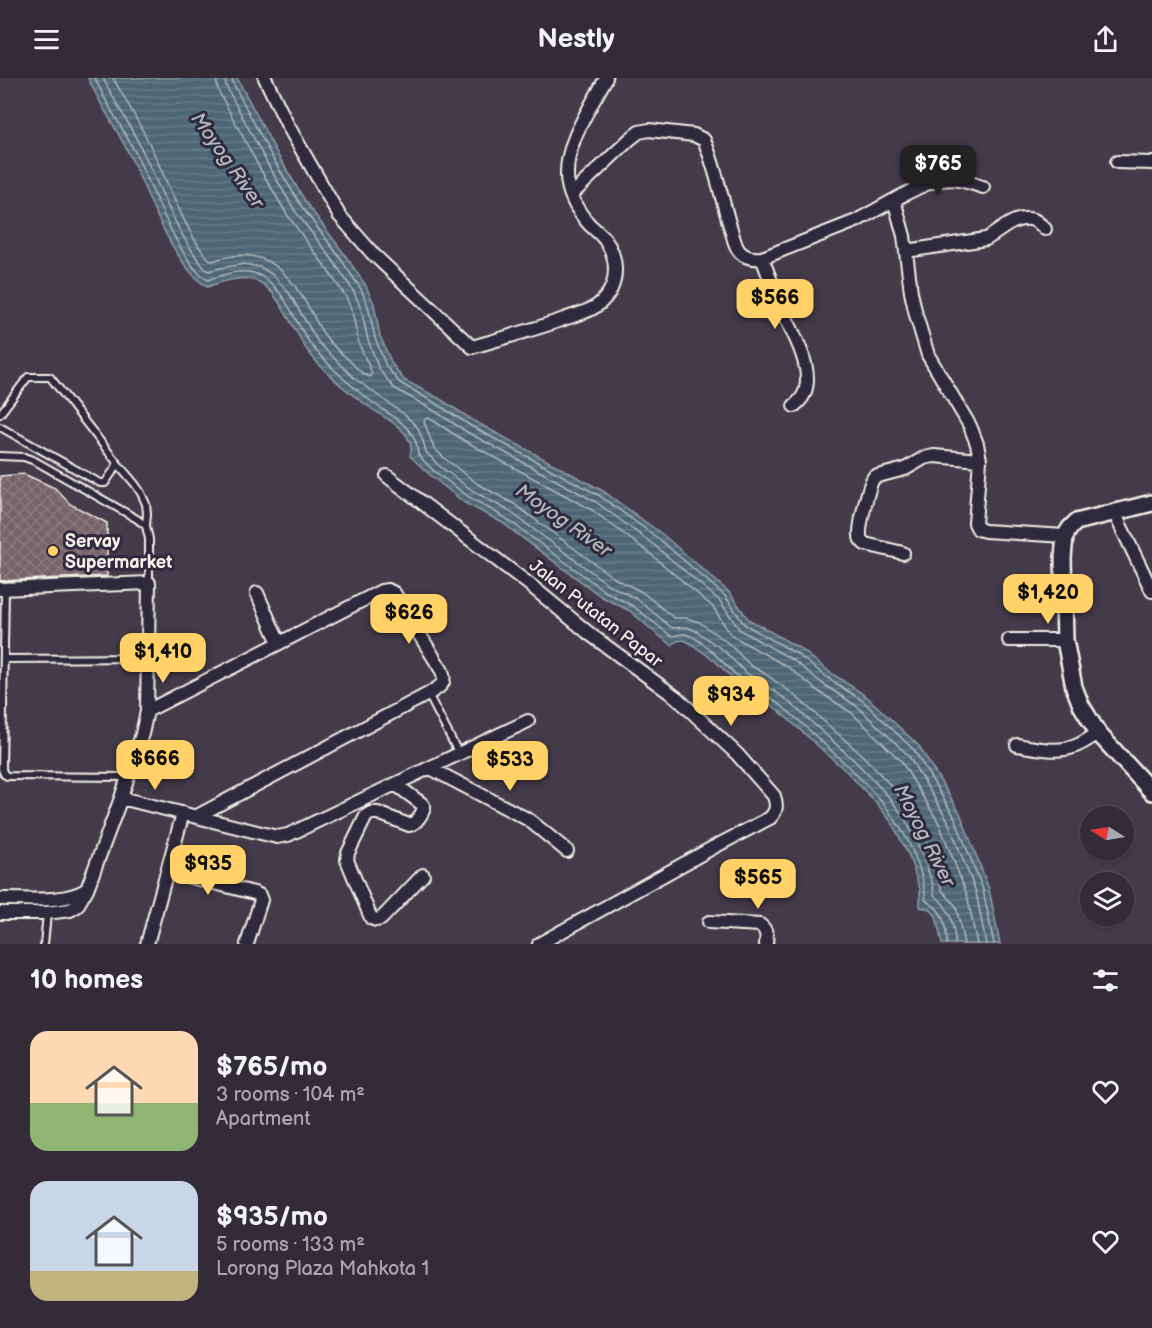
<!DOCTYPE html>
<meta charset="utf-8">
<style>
body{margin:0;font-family:"Balsamiq Sans",sans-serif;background:#3b3440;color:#f1f3f6;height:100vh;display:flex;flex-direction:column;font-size:22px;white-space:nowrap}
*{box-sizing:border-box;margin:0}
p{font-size:20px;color:#a9a7ae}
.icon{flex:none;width:33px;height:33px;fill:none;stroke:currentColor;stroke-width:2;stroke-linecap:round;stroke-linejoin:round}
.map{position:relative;height:866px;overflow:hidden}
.sheet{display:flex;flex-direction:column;background:#332c38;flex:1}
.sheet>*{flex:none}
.needle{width:39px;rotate:281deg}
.buttons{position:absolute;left:1080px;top:728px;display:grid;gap:12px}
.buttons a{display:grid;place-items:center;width:54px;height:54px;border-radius:50%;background:#332c38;box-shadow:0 2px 4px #0004,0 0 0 2px #4e4853;font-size:30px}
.price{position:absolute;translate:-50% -51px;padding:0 14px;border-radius:12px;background:#ffd166;color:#111;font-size:20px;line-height:39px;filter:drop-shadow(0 2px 3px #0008)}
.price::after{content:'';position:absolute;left:50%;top:36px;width:18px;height:14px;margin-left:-9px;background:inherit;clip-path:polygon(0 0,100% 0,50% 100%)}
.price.selected{background:#222;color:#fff}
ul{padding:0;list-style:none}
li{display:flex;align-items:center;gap:18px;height:150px;padding:0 30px}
li span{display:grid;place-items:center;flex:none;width:168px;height:120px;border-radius:18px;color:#555}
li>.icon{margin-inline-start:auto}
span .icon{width:72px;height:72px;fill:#fffc;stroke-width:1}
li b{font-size:26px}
h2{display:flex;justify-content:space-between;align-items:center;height:72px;padding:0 30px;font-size:26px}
header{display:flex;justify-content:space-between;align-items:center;height:78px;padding:0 30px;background:#332c38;font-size:27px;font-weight:600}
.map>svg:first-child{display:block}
</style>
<header><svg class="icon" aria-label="menu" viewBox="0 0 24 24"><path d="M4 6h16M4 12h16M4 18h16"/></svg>Nestly<svg class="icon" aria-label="share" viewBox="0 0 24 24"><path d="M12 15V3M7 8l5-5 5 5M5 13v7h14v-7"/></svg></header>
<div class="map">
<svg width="1152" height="866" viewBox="0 0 1152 866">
<defs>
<pattern id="water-rules" width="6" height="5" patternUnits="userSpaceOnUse" patternTransform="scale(1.5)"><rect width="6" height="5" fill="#4d6675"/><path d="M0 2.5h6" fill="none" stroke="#677c89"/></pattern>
<pattern id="building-cross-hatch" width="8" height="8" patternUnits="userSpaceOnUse" patternTransform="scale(1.5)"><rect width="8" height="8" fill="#76626a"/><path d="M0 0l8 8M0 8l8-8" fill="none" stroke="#8a797f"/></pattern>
</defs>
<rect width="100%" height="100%" fill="#443b4a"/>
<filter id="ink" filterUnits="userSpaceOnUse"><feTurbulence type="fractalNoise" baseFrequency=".0167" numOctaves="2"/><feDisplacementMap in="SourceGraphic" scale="12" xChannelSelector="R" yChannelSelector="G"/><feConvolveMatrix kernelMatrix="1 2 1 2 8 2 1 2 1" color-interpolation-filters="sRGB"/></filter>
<g filter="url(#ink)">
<path fill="url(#water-rules)" stroke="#909ea3" stroke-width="1.5" d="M88,0H237L279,79L307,126L343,174L366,208L374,226L380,258L392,286L404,302L440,321L474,343L603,413L662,456L730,515L748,541L801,571L831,595L866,618L919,668L960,735L989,811L1000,866H942L936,838L930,831L920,829V811L909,778L892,745L878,727L847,694L778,632L751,613L738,606L715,583L690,565L684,562L677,563L672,567L658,557L630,533L602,519L501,444L465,425L430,397L410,378C417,355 388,342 372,331C349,315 324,295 307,272C302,265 298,256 293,248C268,203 259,190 207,209C172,186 148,115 130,78C117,51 100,27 88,0Z"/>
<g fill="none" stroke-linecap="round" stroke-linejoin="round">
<path stroke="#b1b9ba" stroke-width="1.5" d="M95,0C106,26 122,49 135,74C149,102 182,190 208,202C224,196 245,189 261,198C287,213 295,246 312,268C321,280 333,290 344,301C354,310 365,319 376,327C395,340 418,351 418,377L434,393L469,419L504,439L606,514L633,528L671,558C674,558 680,556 684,556C700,557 728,591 741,601C744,604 749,605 753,608C762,613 771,620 779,626C795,638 809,652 824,666C871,708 920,756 926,823C944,831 946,848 947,866
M103,0C115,25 131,48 143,74C162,114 178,158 206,192L209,193L220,190L244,186L260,189L273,197L289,215L318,264L354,300L405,337L418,350L424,366L426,374L438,387L473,413L509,433L609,507L637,521L672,550L687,549L698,554L724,573L746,595L758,602L787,622L857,685L888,718L904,739L921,773L933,807L934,817C950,829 954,846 955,866
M113,0C126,23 140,46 151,69C162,92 193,172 212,183C266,165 287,192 312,235C316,243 320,252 326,259C332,268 341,275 349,282C355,289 362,297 370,299L372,295L359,266L352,233L346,219L324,187L288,138L259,89L218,12L216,0
M225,0L226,8L267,85L295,133L332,181L354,214L361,231L368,262L379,291L394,310L433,332L467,354L596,424L654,467L720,523L740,552L793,582L823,606L858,629L908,677L947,741L976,814L986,866
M232,0L233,5L273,81L302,129L338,177L361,211L368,228L375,260L386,288L400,305L437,326L471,348L600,418L659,461L725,518L744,546L797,576L828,600L863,623L914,672L954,738L983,812L994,866
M964,866L956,828L942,812L929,768L911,734L894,711L863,678L793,616L764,595L751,588L728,565L699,544L686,540H674L642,514L614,500L514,426L478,406L444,380L434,370L424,344L425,341L429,340L463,362L592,432L648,474L713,529L729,554L734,559L788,589L818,613L852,635L901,683L939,745L967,817L977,866"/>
</g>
<path fill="url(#building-cross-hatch)" stroke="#f4f1e8" stroke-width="1.5" d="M24,396L55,410L70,426L107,445V498L0,503V398Z"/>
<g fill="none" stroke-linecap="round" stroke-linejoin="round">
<defs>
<path id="service" d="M0,336L28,299H50L118,386L105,405H100L0,349
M0,378L24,379L35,383L137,441L146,448
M118,386L135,406L141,415L146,426L147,435L146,448L149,461V505
M5,511L2,691L4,696L7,698L128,699
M4,581L148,580
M428,616L459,676
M44,866L47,836"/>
<path id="minor" d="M265,0L287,46L339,137L373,176L472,269C503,260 533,252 564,241C577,236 595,233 604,221C619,205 618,179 605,162C601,156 594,151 589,146C577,133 567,115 567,97C566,63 591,29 606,0
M1117,84L1152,85
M571,117L630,61L639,54L649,52L694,57L704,62C716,90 721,119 730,148C733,156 734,168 740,174C746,180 754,181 762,180L856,143L894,122L904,158L911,214L916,237L928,277L970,348L977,366L980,382L975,445L978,451L985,453L1065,458
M894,122C915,111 935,98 959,102C967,103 975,107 983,109
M906,173L986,161C1001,153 1015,136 1034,142C1038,144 1042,148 1045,151
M762,180C768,195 774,211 780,227C790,250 812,285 806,310C805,318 800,323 794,328
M387,398L530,507L591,557L677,620L737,676L774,718C777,727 777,733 770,740L714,769L539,866
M1114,434L1152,513
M903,475L865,466C861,462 860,462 860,457C859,448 869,406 874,399L905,391L924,380L934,378L980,382
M0,511L149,505L147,633L142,656L121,720L87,811L77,828L70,832L47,835H0
M257,515L279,565
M1009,562H1065
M147,633L381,513L388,512L394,515L442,593C447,607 439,609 428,616L197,738
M1017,667C1037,670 1059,676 1078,667C1085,664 1092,659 1098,655
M430,690L529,742L567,773
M395,706L422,726L424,729C423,735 416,746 409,747L378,735H371L366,738L348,775L347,782L371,840L376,842L381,841L423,797
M121,720L277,759L288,757L528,643
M167,793L254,815L259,817L261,822L247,866
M0,821C28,820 61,826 86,812
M709,844L760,847C767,852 767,858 766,866
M147,866L183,735"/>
<path id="tertiary" d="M1152,425L1076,444L1070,450L1065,458L1063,480L1065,562L1074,609L1081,627L1098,655L1152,714"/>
</defs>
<use href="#service" stroke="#f4f1e8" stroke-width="10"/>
<use href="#minor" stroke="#f4f1e8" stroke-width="16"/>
<use href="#tertiary" stroke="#f4f1e8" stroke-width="20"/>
<use href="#service" stroke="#2f2a3d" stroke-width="6"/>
<use href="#minor" stroke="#2f2a3d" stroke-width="12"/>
<use href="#tertiary" stroke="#2f2a3d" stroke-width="15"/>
</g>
</g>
<circle fill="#ffd166" stroke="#2f2a3d" stroke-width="2" cx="53" cy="473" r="6"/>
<g text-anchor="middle" stroke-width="6" stroke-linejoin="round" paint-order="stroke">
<g font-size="18" font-weight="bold" fill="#f4f1e8" stroke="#2f2a3d" text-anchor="start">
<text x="65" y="469">Servay<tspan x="65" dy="21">Supermarket</tspan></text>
</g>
<g font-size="18" fill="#f4f1e8" stroke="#2f2a3d">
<text transform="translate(596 535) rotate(38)" y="6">Jalan Putatan Papar</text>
</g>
<g font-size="20" font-style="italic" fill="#b1b9ba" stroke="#2f2a3d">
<text transform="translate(228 82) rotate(55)" y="7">Moyog River</text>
<text transform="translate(564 442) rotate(35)" y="7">Moyog River</text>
<text transform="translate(925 757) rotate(63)" y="7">Moyog River</text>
</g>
</g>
</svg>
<div class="buttons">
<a><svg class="needle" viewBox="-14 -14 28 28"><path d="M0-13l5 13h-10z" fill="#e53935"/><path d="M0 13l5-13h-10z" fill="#a9a7ae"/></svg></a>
<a><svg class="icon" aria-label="layers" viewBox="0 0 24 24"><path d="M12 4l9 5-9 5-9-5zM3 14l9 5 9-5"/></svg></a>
</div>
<b class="price selected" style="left:938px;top:118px">$765</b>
<b class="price" style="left:775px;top:252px">$566</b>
<b class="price" style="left:1048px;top:547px">$1,420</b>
<b class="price" style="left:409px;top:567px">$626</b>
<b class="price" style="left:163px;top:606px">$1,410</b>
<b class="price" style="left:731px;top:649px">$934</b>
<b class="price" style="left:155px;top:713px">$666</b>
<b class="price" style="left:510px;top:714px">$533</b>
<b class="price" style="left:208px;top:818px">$935</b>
<b class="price" style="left:758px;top:832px">$565</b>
</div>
<section class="sheet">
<h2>10 homes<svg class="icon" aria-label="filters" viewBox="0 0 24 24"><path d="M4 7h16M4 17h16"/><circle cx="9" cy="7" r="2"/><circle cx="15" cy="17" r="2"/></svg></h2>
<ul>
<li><span style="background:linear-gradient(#ffd9b3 60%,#8fb573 0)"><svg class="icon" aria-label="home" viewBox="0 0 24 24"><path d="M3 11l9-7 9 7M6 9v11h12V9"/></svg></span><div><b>$765/mo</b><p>3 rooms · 104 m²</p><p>Apartment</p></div><svg class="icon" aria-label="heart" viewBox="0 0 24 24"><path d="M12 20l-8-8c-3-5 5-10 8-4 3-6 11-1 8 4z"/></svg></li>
<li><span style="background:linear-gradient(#c9d6e8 75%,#c2b280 0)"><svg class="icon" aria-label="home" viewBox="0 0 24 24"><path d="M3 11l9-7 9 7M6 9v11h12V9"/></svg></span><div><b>$935/mo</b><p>5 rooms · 133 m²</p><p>Lorong Plaza Mahkota 1</p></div><svg class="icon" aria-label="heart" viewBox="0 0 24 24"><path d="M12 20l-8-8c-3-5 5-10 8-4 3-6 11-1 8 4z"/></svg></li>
</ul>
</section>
